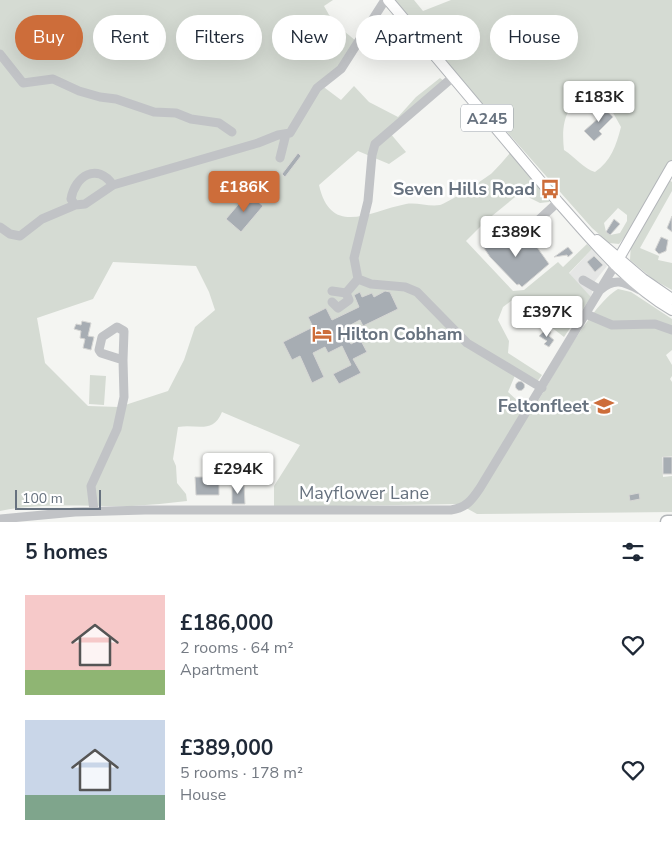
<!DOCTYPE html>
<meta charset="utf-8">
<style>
body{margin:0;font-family:"Nunito Sans",sans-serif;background:#f2f2f3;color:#1f2937;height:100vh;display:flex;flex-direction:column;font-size:19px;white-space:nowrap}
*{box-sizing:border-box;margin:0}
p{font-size:16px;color:#747a83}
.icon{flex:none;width:28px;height:28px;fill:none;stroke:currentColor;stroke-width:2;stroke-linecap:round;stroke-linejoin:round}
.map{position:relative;height:522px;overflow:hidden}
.panel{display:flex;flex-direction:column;background:#fff;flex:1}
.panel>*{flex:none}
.hud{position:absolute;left:15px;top:15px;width:642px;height:45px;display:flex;gap:10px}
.scale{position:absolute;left:15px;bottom:12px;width:86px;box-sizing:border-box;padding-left:5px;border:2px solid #67727f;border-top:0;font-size:14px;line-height:18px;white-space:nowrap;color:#67727f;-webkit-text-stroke:4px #fff;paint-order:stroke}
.price{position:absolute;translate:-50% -42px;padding:0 11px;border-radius:5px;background:#fff;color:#222;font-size:16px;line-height:32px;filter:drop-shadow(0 1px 2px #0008)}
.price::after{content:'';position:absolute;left:50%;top:30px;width:15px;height:11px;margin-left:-8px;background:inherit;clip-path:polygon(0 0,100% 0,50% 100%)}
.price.current{background:#cd6d3a;color:#fff}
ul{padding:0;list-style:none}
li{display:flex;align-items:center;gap:15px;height:125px;padding:0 25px}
li span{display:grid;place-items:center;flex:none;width:140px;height:100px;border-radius:0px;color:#555}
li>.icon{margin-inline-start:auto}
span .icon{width:60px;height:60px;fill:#fffc;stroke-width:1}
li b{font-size:21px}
h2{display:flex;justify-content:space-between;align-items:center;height:60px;padding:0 25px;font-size:21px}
.tag{padding:0 18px;border-radius:22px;background:#fff;box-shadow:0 5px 20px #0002;font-size:18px;line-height:45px}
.tag.current{background:#cd6d3a;color:#fff}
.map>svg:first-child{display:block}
</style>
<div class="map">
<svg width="672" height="522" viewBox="0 0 672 522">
<rect width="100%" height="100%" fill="#f4f5f2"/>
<path fill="#e5e6e5" d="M592,249L607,266L595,281L591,297L569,274Z"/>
<path fill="#d5dbd3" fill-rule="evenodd" d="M0,0H333L324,6L333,22L356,41L341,69L321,85L341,100L354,86L369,102L398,117L416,97L440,78L448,84L390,133L406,152L389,164L358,151L319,185C331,238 370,211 406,204C417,202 429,207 440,205C446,204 486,178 492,173C498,167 504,160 510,153L550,199L549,202L540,203L520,193L487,220L466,241L513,291L524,290L558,262L563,267L587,244L592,249L569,273L591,297L564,337L529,310L511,301L503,307L498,320L509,341L508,353L542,375L537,382L516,373L508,392L531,413C549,384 590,305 618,289L631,292L672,319V350L666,355L672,365V376L670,379L672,382V456L662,457L663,477L672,476V512L477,514L459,504L274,507V486L300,445L222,412C213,434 198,424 178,427L173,459L176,466L177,483L186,494L187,501C169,503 150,505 132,506C89,507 43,502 0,511ZM113,262L196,266L209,292L215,310L195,327L184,360L168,391L119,407L88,406L45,363L37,318L93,299Z
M391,0H414L423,11L451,0H672V164L645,212L619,244L609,243L592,228L447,64L420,30ZM592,92L607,102L621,127C616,146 611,161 595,172C584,169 575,157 564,150C561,123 565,103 592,92ZM618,208L627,215V221L620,233L610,235L606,232L604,223Z
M668,179L672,182V191L640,248L659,256L658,260L672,263V290L654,280L630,260L631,242Z
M90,375L106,376L104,405L89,404Z"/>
<path fill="#a7adb3" stroke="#d6d6d4" d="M599,104L613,117L599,131L602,134L594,141L584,131L601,116L594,108Z
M298,153L301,156L285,177L282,174Z
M248,193L263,206L241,232L226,219Z
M672,216V232L667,228Z
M614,219L620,224L610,235L606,232Z
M501,229L511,243L516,239L523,248L531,241L534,243L549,264L522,287L519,284L517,285L490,257L482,245Z
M661,237L668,240L666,251L659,254L655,250Z
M568,247L573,253L568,257L567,255L554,257Z
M594,256L603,265L595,272L587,262Z
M385,291L390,292L398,309L363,326L360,320L343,329L351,344L360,339L367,352L353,359L361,373L339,384L333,374L351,365L342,346L328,353L325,347L313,353L324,377L312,383L300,356L292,360L283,342L313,327L308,317L326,308L332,320L359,307L354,295L360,292L362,297L372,293L374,297Z
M532,315L536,318L530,327L523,322L526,317L529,319Z
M82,321L91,323L88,336L94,337L91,350L83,348L85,339L80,338L81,331L74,329L76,324L81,325Z
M546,329L551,332L549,336L554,340L549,347L544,344L547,341L539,336Z
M515.5 386a4.5 4.5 0 1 1 9 0a4.5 4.5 0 1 1-9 0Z
M663,457H672V474H663Z
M195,477H219V495H196Z
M244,485L245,504H232V486Z
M639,493L640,499L630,501L629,495Z"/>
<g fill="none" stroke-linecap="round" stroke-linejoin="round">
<defs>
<path id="major" d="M388,0L558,202C593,241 626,283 672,310
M597,240L643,279L672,299
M615,265L672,166"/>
<path id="highway" d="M667,522H672"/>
</defs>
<use href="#major" stroke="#b2b5b9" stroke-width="12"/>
<use href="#highway" stroke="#b3b6b9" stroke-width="15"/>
<path stroke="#c1c3c6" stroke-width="9" d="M0,54L23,83L53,79L79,91L100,97L116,99L154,112L176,113L191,119L219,123L232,132
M280,158L286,134
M113,185C97,162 75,176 71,199L75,205L85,204L113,185L258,143L278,135L290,133L317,88L341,69L385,0
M0,227L10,234L20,236L42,219L75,205
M527,236L531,227L558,202
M358,279L354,258L368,201L372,155L375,144L453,77
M583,280L600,290C615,277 624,282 640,290
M332,291L346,293
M332,302L338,308L349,300L346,293L358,279L371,284L405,287L417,292L467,343L542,388
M586,314L612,325L655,324L672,330
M94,511L91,486L117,429L124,397L123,360L101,353L99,350L102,337L117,327L124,331L123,360
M0,519L75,512L145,510H451C466,508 472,500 480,488L615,265"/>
<use href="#major" stroke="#fff" stroke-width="10"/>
<use href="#highway" stroke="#fff" stroke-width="12"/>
</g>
<defs>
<symbol id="bus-bare" viewBox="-9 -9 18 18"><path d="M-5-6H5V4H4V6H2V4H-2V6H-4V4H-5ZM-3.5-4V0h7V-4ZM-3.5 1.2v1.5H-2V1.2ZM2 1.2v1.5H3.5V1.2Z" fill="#cd6d3a" stroke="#fff" stroke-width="2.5" paint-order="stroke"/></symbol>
<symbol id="hotel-bare" viewBox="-9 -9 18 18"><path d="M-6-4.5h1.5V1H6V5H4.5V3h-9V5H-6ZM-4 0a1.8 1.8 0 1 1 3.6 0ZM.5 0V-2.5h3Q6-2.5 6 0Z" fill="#cd6d3a" stroke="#fff" stroke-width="2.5" paint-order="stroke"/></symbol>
<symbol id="school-bare" viewBox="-9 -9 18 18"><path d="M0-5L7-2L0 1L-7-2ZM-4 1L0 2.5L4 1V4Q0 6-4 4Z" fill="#cd6d3a" stroke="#fff" stroke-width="2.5" paint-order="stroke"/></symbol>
</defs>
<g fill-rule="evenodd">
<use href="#bus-bare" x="536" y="175" width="28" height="28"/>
<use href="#hotel-bare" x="308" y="320" width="28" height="28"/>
<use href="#school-bare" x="590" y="392" width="28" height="28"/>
</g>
<g text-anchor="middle" stroke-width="5" stroke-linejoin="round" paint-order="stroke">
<rect fill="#fff" stroke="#959ca5" stroke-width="1" x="461" y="104.5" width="52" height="27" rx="4"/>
<g font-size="16" font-weight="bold" fill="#67727f">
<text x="487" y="124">A245</text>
</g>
<g font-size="18" font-weight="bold" fill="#67727f" stroke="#fff" text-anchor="end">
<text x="535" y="195">Seven Hills Road</text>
<text x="337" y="340" text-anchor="start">Hilton Cobham</text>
<text x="589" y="412">Feltonfleet</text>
</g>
<g font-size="18" fill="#67727f" stroke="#fff">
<text x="364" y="499">Mayflower Lane</text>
</g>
</g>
</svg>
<div class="scale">100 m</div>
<b class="price" style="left:599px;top:123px">£183K</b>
<b class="price current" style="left:244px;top:213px">£186K</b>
<b class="price" style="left:516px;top:258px">£389K</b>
<b class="price" style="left:547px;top:338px">£397K</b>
<b class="price" style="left:238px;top:495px">£294K</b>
<div class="hud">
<a class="tag current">Buy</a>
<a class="tag">Rent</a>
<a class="tag">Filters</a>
<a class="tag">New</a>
<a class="tag">Apartment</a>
<a class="tag">House</a>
</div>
</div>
<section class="panel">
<h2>5 homes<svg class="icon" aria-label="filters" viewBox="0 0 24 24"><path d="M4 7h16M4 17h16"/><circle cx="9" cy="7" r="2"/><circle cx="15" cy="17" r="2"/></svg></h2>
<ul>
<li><span style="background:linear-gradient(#f6c9c9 75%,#8fb573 0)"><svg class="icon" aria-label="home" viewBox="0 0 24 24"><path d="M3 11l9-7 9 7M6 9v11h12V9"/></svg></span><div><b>£186,000</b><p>2 rooms · 64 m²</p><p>Apartment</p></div><svg class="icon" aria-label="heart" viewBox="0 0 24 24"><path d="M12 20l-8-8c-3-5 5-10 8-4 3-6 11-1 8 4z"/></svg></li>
<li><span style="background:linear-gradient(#c9d6e8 75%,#7fa58c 0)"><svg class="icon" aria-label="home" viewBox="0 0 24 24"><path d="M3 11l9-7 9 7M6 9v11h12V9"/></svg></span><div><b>£389,000</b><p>5 rooms · 178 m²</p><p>House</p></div><svg class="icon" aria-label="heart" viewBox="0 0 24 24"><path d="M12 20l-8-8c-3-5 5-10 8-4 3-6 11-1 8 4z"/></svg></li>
</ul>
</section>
